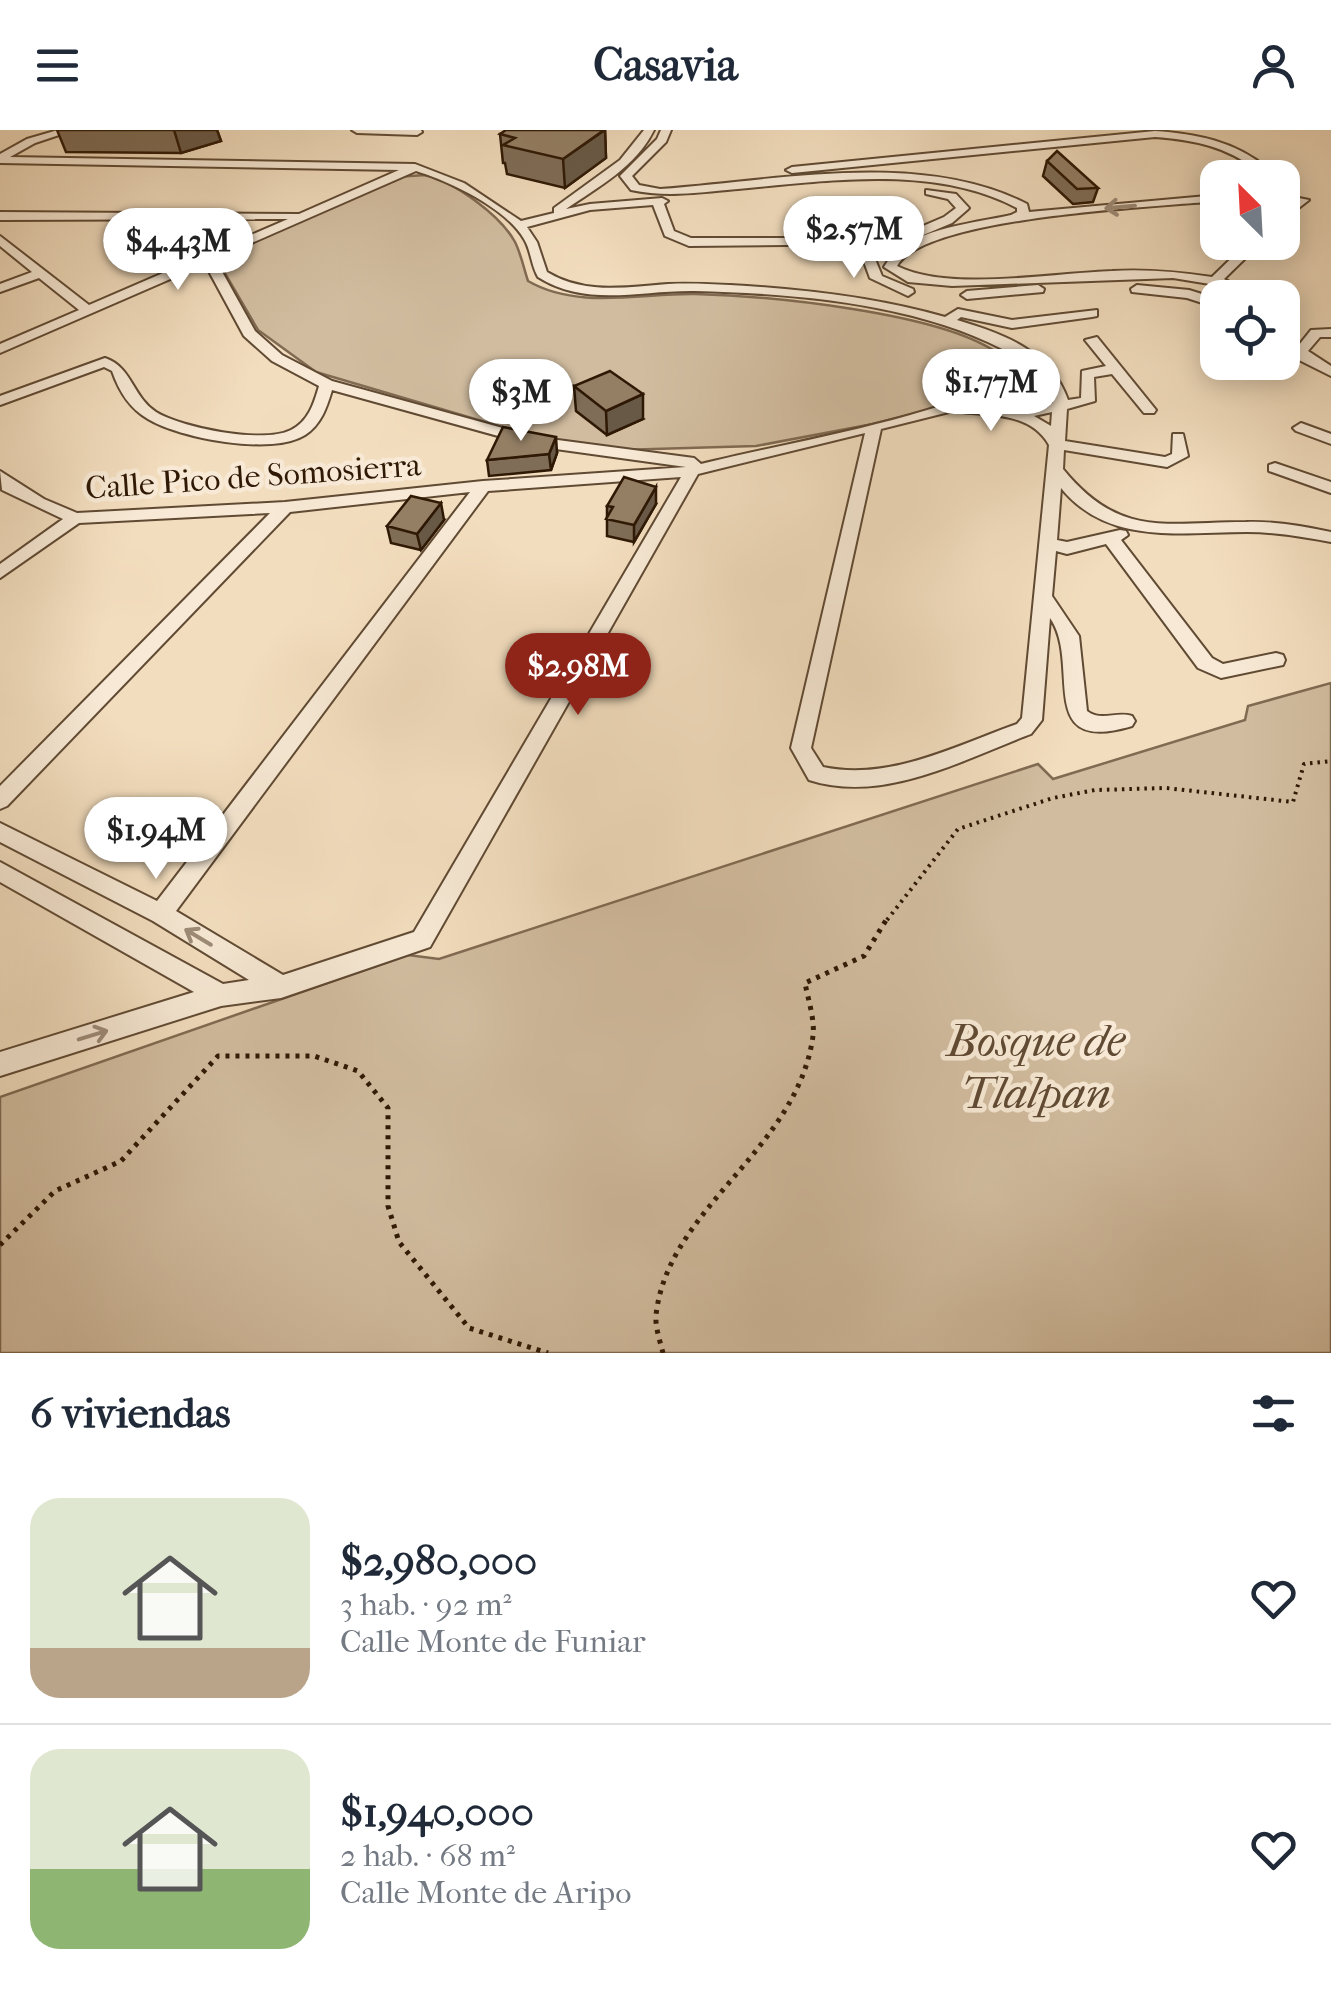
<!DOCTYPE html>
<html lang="es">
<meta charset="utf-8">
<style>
body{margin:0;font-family:"IM FELL French Canon",serif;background:#f2f2f3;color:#1f2937;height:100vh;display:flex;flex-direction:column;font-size:38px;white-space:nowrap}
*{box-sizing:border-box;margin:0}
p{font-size:32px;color:#747a83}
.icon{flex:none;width:55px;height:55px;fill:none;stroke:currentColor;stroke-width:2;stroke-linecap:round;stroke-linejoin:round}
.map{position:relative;height:1223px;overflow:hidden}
.drawer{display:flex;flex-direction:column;background:#fff;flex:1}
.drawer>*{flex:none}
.needle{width:65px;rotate:336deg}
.controls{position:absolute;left:1200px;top:30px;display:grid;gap:20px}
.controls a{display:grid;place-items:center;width:100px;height:100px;border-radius:20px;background:#fff;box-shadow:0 5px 25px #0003;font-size:50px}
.price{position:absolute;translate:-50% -85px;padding:0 22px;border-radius:35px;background:#fff;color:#222;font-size:32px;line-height:65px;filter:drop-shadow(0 2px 5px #0008)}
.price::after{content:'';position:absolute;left:50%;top:60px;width:30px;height:22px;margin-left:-15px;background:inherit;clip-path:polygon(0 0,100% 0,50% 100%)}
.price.on{background:#8f2418;color:#fff}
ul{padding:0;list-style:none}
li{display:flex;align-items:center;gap:30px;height:250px;padding:0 30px}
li+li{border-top:2px solid #e0e1e3}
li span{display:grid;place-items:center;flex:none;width:280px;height:200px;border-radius:30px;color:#555}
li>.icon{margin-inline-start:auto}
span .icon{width:120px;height:120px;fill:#fffc;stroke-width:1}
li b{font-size:42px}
h2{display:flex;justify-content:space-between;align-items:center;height:120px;padding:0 30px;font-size:42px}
header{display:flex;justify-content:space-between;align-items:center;height:130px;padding:0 30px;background:#fff;font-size:45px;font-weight:700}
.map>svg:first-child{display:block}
</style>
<header><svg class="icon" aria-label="menu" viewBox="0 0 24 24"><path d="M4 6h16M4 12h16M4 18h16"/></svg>Casavia<svg class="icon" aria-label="person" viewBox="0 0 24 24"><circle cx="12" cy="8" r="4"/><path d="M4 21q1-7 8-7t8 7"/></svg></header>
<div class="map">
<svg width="1331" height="1223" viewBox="0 0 1331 1223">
<rect width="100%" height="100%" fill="#f2ddbe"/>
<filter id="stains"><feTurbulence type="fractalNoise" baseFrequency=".002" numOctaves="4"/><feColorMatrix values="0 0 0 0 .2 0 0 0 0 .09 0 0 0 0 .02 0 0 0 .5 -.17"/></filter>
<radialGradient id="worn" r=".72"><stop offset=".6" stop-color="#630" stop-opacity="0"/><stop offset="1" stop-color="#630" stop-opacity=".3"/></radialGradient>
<path fill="#d1bc9f" stroke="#806a52" stroke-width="2.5" d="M425,45C454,51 501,86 515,112C521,124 524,139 528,151C578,180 641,163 695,164C769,166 937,182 996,222L1000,238L993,252L979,262L941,277L873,294L756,316L619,320L536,307L316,242L258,200L216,128L396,47Z
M1331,553V1223H0V967L408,825L439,829L1038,634L1053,649L1245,590L1248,576Z"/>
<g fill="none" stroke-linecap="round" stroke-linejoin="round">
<defs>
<path id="minor" d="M58,0H74L35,13L10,27L415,34L464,53L521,91L554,83V78L620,30L644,0H654C637,36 597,58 566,79L590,74L662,68L668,71L664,74L674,101L691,108H895L944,87L956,78L948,69L926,64V60L956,64L969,78L967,80L952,93L880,123L875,129L882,146L913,159L914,162L908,166L870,148L863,129L872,117L881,114L689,116L665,106L653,75L590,80L527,97L537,112L547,142C585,165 626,157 668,154C689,153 709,154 730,155C802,159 875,167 945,187L958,179L1012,190L1097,180V186L1092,187L1012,198L961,187L957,190C1004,204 1051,221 1068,270L1081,268L1082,241L1106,236L1085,210L1097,207L1156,280L1154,283H1144L1112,244L1094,247L1095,271L1067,279L1065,311L1165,327L1172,324L1173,304H1183L1188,326L1167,337L1064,320L1063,339C1120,409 1166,392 1246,392C1275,391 1303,396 1331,402V412C1303,407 1275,402 1247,402C1181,402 1108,416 1061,358L1057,410L1067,412L1120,400L1126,401L1128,405L1121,410L1212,528L1223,534L1276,523L1283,525L1285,530L1283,535L1221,548L1198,538L1106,414L1067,424L1056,421L1052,466L1079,506L1087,581C1101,592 1116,581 1132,586L1135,591L1132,596C1033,626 1082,533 1050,488L1042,590L1031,604C962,630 884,674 809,650L791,618L865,303L698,344L430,817L281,868L221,876L0,946V922L194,862L0,752V732L223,854L249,850L153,791L0,712V693L157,771L470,362L290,382L7,676L0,679V656L270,383L79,393L0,448V434L63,389L2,360L0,341L44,369L77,383L285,372L483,351L686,337L534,316L332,260C327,277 321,295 305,305C272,326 179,308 148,289C129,278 119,261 112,241L104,237L0,275V266L105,228C132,237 132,266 156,282C182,298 263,314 291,300C309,291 314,273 319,256L272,231L244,206L205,134L0,223V214L79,180L39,148L0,162V154L32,142L0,116V106L89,175L288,89L0,90V82L299,84L399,40L0,33V24L27,9ZM416,41C449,51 506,78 524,109C531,120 531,135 538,147C587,178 640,160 695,161C807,164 941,175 1035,238C932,290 812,307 701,334L694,328L535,307L332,251L282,225L255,201L215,129ZM1042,245L1053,273L1016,280L974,274ZM953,281C987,286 1030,281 1049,315L1022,588L1017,594C955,616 890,651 823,637L811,618L881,299ZM1052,282L1051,296L1034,286ZM681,347L414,802L283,845L176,781L488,361Z
M352,0H421L422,2L417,5L357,3Z
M661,0H671L666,12L632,46L639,55L660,59C775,51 921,19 1027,74L1029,82L1218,65V71C1159,77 925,86 897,136C948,162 1053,143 1112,141C1146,139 1179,142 1212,147L1248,112H1262L1224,149L1259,168H1242L1216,155L1173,148L952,156L908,152L884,137C906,98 971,94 1011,85L1017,82V78C934,34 828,51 738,59C702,62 667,68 631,60L620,46L657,9Z
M1155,1C1197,4 1234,11 1267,38L1268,48H1257V41C1227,16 1193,10 1155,7L792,43L786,40L792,37Z
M1299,68L1309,70L1282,91V82Z
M1038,155L1044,159L1043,162L967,169L961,165L967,161Z
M1137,155L1189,160L1218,169V178L1187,168L1132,162L1131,159Z
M1331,199V207H1320L1308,221L1331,236V246L1293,227L1282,216V206L1299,215L1311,200Z
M1301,293L1331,304V314L1296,301L1293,298Z
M1275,333L1331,352V363L1269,341V335Z"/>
</defs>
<use href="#minor" stroke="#604a33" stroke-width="4"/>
<path stroke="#2f1905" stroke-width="4" stroke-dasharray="2.5 5" stroke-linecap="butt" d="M887,790L958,699L1053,668L1095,660L1166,658L1293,672L1304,634L1331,631"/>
<path stroke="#2f1905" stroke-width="5" stroke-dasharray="4 6" stroke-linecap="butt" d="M0,1115L55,1061L121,1031L218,926H314L358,941L388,978V1076L399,1112L469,1198L548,1223
M663,1223C660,1211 655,1197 656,1185C668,1077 797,1021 813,906C815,890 808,869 805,853L864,826L888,787"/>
<use href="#minor" fill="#f7e9d5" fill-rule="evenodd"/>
</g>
<path fill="#7f6d57" stroke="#2f1905" stroke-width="2.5" d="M57,0H217L221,11L181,23L66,22Z
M605,0L606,28L565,58L507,44L505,33H503L500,4Z
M1047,31L1098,58L1093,72L1073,74L1043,46Z
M574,256L643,289L607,305L576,281Z
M557,323L551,340L489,346L487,330Z
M656,374L634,412L607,406V376Z
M444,390L421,420L391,413L387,396Z"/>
<path fill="#685947" stroke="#2f1905" stroke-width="2.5" d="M174,0H217L221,11L181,23Z
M605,0L606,28L565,58L563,29Z
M643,264V289L607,305L606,281Z
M556,307L557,323L551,340L549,324Z
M656,357V374L634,412V395Z
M441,373L444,390L421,420L417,404Z"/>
<path fill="#947f65" stroke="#2f1905" stroke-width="2.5" d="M506,0H604L563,29L503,15L515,8L500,4Z
M1057,21L1098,58L1077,59L1047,31Z
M610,241L643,264L606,281L574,256Z
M503,297L556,307L549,324L487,330Z
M624,347L656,357L634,395L606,389L613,377L607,376Z
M411,366L441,373L417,404L387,396Z"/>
<defs><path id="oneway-shaft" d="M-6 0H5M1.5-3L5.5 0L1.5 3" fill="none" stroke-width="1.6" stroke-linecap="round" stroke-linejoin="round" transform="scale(2.5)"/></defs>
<g stroke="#9d8b77">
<use href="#oneway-shaft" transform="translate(1120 77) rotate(175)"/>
<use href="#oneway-shaft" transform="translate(198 807) rotate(-149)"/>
<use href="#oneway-shaft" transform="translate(93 905) rotate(-17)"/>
</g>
<g text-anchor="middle" stroke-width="9" stroke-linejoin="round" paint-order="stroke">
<g font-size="32" fill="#2f1905" stroke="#f7e9d5">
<text transform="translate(253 346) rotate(-4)" y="11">Calle Pico de Somosierra</text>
</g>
<g font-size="45" font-style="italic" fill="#604a33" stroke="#f7e9d5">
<text x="1036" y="926">Bosque de<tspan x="1036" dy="52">Tlalpan</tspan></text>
</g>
</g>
<rect width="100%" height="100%" filter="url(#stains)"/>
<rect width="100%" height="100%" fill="url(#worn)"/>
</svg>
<div class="controls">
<a><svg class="needle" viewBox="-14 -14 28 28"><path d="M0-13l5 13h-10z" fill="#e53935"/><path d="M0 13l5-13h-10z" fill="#747a83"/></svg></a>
<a><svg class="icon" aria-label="locate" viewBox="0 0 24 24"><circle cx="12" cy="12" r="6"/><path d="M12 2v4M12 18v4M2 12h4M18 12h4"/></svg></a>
</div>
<b class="price" style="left:854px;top:151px">$2.57M</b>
<b class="price" style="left:178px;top:163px">$4.43M</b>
<b class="price" style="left:991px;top:304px">$1.77M</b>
<b class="price" style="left:521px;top:314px">$3M</b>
<b class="price on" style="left:578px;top:588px">$2.98M</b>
<b class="price" style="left:156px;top:752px">$1.94M</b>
</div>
<section class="drawer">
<h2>6 viviendas<svg class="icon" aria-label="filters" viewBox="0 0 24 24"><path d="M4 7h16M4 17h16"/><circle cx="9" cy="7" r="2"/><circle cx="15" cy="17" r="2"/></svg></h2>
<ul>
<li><span style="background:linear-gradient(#dfe7d0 75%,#b9a48a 0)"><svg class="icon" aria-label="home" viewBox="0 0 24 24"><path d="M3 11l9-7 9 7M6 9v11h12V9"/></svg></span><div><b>$2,980,000</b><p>3 hab. · 92 m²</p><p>Calle Monte de Funiar</p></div><svg class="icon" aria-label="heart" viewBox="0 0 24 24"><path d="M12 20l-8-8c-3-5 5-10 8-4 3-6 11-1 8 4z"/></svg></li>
<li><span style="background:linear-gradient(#dfe7d0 60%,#8fb573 0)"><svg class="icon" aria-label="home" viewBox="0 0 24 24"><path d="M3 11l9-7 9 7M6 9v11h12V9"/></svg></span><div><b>$1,940,000</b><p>2 hab. · 68 m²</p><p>Calle Monte de Aripo</p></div><svg class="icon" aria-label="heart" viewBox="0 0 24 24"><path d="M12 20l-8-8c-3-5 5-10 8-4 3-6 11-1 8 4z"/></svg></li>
</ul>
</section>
